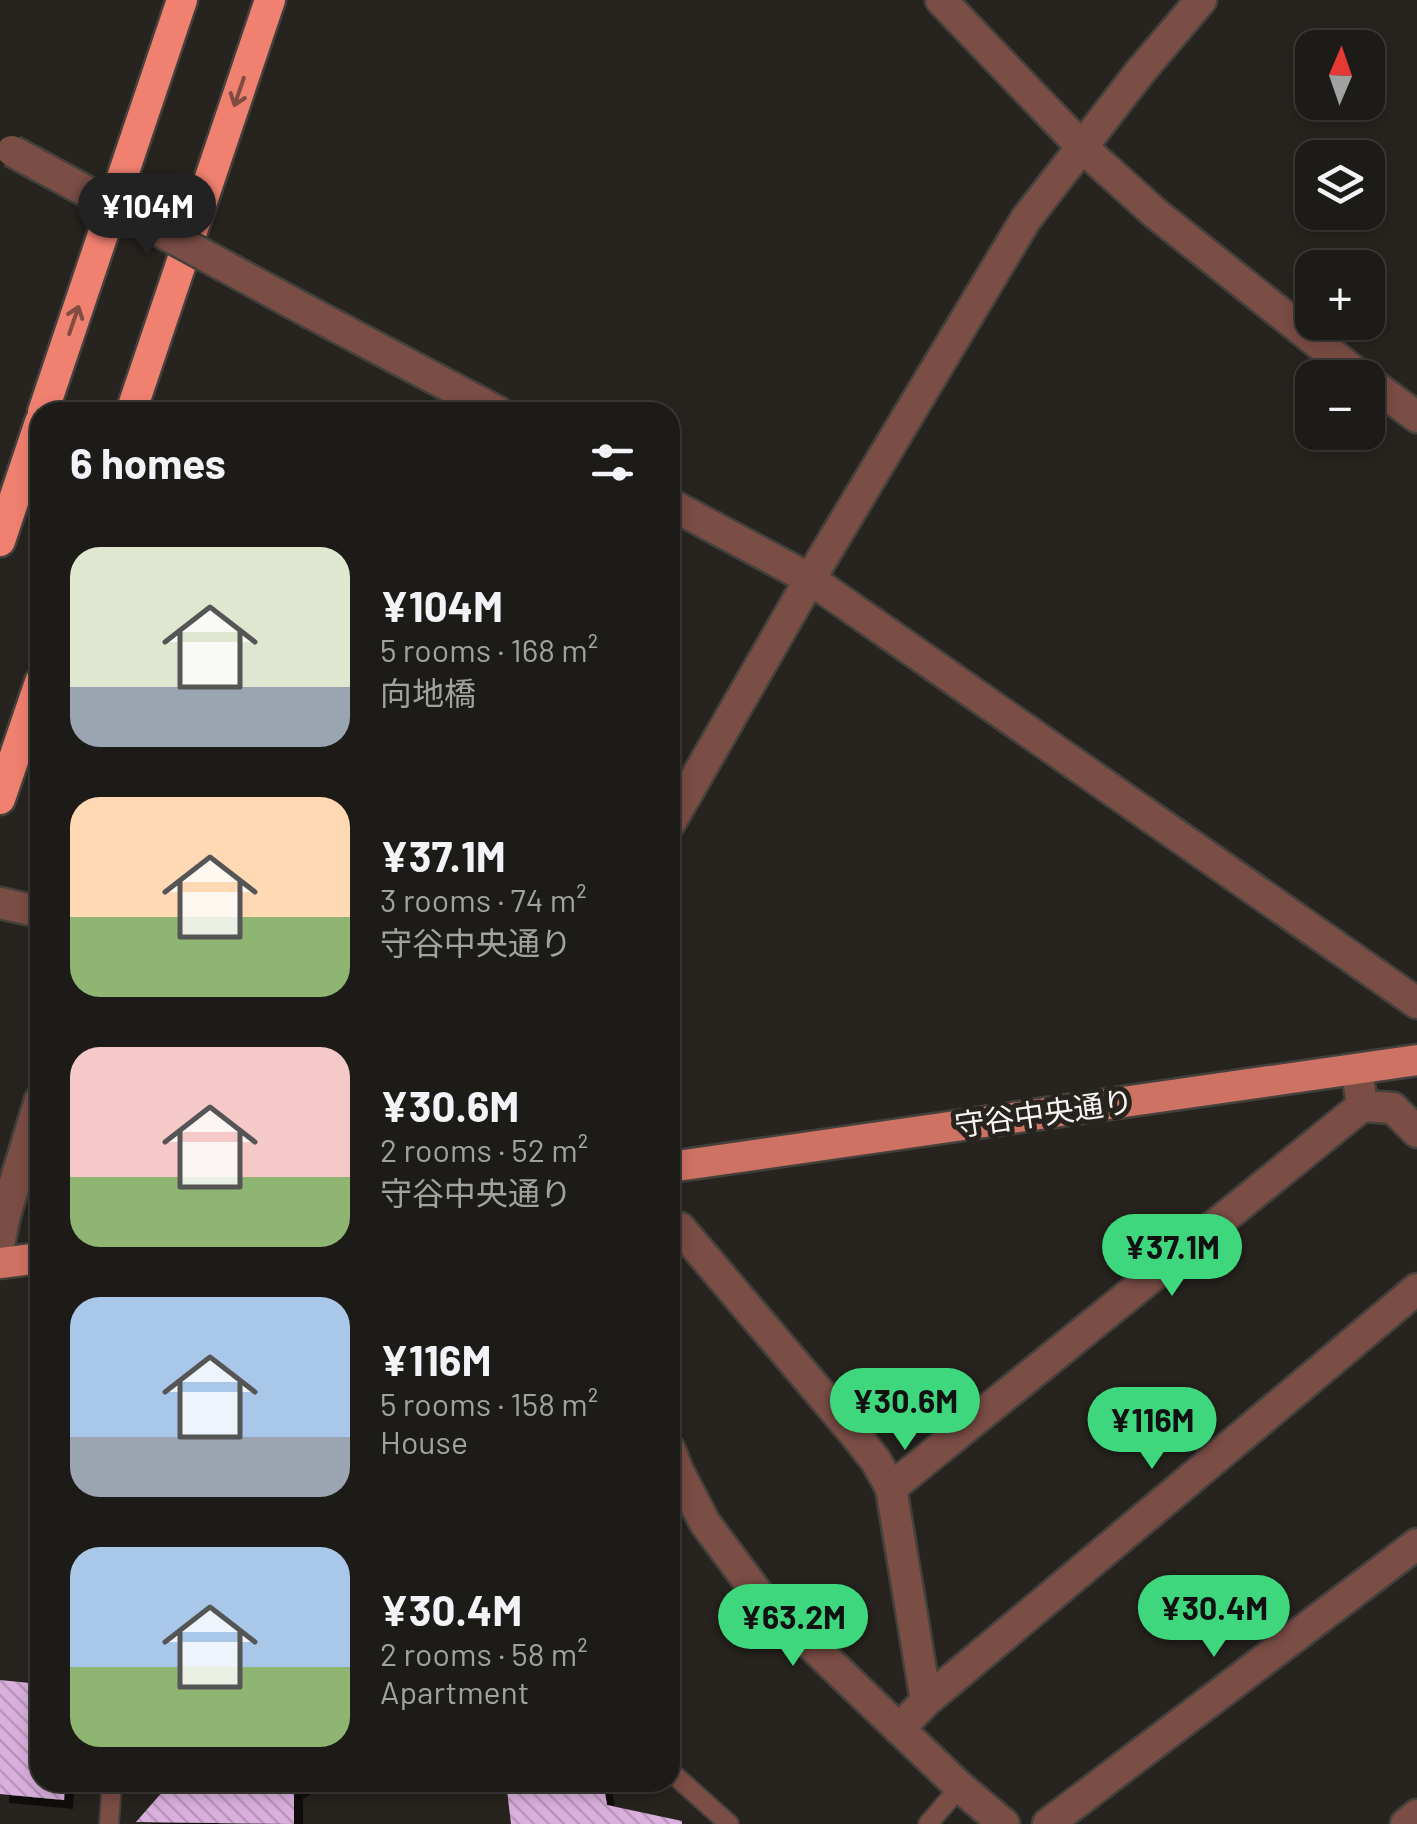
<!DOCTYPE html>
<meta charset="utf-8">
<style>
body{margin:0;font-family:Barlow,"Noto Sans JP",sans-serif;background:#252420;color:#f1f3f6;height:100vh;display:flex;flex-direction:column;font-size:38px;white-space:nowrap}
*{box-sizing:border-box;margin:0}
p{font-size:32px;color:#a0a1a1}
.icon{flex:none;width:55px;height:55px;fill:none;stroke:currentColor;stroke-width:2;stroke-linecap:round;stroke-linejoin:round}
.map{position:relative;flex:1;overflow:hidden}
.side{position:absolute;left:30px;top:402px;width:650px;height:1390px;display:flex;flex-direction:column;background:#1d1b17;border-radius:30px;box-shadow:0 5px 15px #0003,0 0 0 2px #3b3936}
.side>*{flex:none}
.needle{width:65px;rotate:2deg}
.buttons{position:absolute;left:1295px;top:30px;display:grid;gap:20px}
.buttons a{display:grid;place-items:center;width:90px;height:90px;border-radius:20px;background:#1d1b17;box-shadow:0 5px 15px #0003,0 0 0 2px #3b3936;font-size:50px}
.price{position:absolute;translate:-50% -85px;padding:0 22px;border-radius:35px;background:#3ed77d;color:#111;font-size:32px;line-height:65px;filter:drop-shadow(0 2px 5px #0008)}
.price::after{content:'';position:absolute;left:50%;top:60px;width:30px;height:22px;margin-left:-15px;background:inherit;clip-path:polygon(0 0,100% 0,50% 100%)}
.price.on{background:#222;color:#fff}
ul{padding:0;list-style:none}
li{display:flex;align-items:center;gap:30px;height:250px;padding:0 40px}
li span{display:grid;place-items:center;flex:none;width:280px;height:200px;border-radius:30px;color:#555}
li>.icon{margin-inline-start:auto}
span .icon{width:120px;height:120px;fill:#fffc;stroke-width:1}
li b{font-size:42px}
h2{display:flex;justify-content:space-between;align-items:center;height:120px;padding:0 40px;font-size:42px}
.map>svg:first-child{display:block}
</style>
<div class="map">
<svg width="1417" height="1824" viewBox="0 0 1417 1824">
<defs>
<pattern id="building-back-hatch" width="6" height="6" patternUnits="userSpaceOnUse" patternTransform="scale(2.5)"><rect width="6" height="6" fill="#daafde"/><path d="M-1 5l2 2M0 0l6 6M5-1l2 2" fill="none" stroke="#b696b8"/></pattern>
<filter id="shadow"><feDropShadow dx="9" dy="9" stdDeviation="0" flood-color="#0009"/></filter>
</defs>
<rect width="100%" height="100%" fill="#27241f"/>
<path fill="url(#building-back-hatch)" filter="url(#shadow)" d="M0,1680L40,1684L37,1729L40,1730V1782H65L64,1800L0,1794Z
M171,1782H307L294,1790V1824L136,1822Z
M506,1782H603L607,1805L682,1821V1824H511Z"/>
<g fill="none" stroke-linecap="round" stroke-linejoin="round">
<defs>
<path id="service" d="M670,1771L729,1824
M109,1824L112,1782
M928,1824L960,1787"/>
<path id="minor" d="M311,313L498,412
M670,504L810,579L1417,1003
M0,903L40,912
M1362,1106L1393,1108L1417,1132
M680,1228L854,1433L876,1461L891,1488L926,1701L899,1729
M0,1240L5,1215L40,1100
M891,1488L1362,1106L1357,1069
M926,1701L1417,1289
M1048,1824L1417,1544
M1406,1824L1417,1815"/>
<path id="tertiary" d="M941,0L1083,148L1155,213L1362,378
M1368,381L1417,417
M670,823L810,579L1026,219L1140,72L1201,0
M670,1450L677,1469L705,1523L758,1594L960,1787L1004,1824"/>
<path id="primary" d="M670,1167L1417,1060
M0,1263L40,1258"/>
<path id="motorway" d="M43,412L182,0
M131,412L270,0
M0,541L40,422
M0,799L40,682"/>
</defs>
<use href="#service" stroke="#44413c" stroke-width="22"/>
<use href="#minor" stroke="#44413c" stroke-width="35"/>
<use href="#tertiary" stroke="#44413c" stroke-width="35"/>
<use href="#primary" stroke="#44413c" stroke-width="35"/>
<use href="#motorway" stroke="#44413c" stroke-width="35"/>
<use href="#service" stroke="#7a4d45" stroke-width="18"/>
<use href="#minor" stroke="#7a4d45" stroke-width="30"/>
<use href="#tertiary" stroke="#7a4d45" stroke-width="30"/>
<use href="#primary" stroke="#ce7264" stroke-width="30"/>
<use href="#motorway" stroke="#f08070" stroke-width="30"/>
<defs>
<path id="minor-bridge" d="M12,151L311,313"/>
</defs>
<use href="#minor-bridge" stroke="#44413c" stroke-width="35" stroke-linecap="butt"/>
<use href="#minor-bridge" stroke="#7a4d45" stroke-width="30"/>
</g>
<defs><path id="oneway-shaft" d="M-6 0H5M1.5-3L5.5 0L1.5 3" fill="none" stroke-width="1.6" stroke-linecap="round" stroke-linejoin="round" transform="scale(2.5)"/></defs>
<g stroke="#814d43">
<use href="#oneway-shaft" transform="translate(239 92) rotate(109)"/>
<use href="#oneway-shaft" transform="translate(74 320) rotate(-71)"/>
</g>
<g text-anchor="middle" stroke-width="10" stroke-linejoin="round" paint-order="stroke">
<g font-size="30" fill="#f7f4f1" stroke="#27241f">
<text transform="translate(1044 1114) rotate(-8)" y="10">守谷中央通り</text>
</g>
</g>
</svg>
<div class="buttons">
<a><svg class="needle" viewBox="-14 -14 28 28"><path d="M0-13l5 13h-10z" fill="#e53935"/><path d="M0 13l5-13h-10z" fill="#a0a1a1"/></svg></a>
<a><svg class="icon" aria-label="layers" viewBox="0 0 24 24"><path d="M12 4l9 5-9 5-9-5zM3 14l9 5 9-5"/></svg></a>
<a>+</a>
<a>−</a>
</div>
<b class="price on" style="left:147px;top:258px">¥104M</b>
<b class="price" style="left:1172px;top:1299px">¥37.1M</b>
<b class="price" style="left:905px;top:1453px">¥30.6M</b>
<b class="price" style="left:1152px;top:1472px">¥116M</b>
<b class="price" style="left:1214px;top:1660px">¥30.4M</b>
<b class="price" style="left:793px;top:1669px">¥63.2M</b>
<section class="side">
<h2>6 homes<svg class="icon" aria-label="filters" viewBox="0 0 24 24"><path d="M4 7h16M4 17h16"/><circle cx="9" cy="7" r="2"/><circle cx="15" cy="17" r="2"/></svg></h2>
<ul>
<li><span style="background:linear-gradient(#dfe7d0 70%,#9aa5b1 0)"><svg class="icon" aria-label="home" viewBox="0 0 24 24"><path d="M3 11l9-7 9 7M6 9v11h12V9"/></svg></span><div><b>¥104M</b><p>5 rooms · 168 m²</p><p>向地橋</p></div></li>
<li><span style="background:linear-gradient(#ffd9b3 60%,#8fb573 0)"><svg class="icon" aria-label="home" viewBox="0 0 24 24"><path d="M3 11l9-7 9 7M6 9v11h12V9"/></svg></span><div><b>¥37.1M</b><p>3 rooms · 74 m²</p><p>守谷中央通り</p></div></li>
<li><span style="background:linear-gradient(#f6c9c9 65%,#8fb573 0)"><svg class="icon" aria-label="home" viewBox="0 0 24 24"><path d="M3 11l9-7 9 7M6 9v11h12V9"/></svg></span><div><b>¥30.6M</b><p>2 rooms · 52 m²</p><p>守谷中央通り</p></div></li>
<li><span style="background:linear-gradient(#a9c7e8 70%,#9aa5b1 0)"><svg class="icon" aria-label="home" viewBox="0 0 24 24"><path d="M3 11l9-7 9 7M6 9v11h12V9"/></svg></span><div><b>¥116M</b><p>5 rooms · 158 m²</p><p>House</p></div></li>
<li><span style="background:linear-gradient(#a9c7e8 60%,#8fb573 0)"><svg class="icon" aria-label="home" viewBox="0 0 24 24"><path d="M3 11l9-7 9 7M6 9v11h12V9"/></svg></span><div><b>¥30.4M</b><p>2 rooms · 58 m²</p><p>Apartment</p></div></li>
</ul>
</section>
</div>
